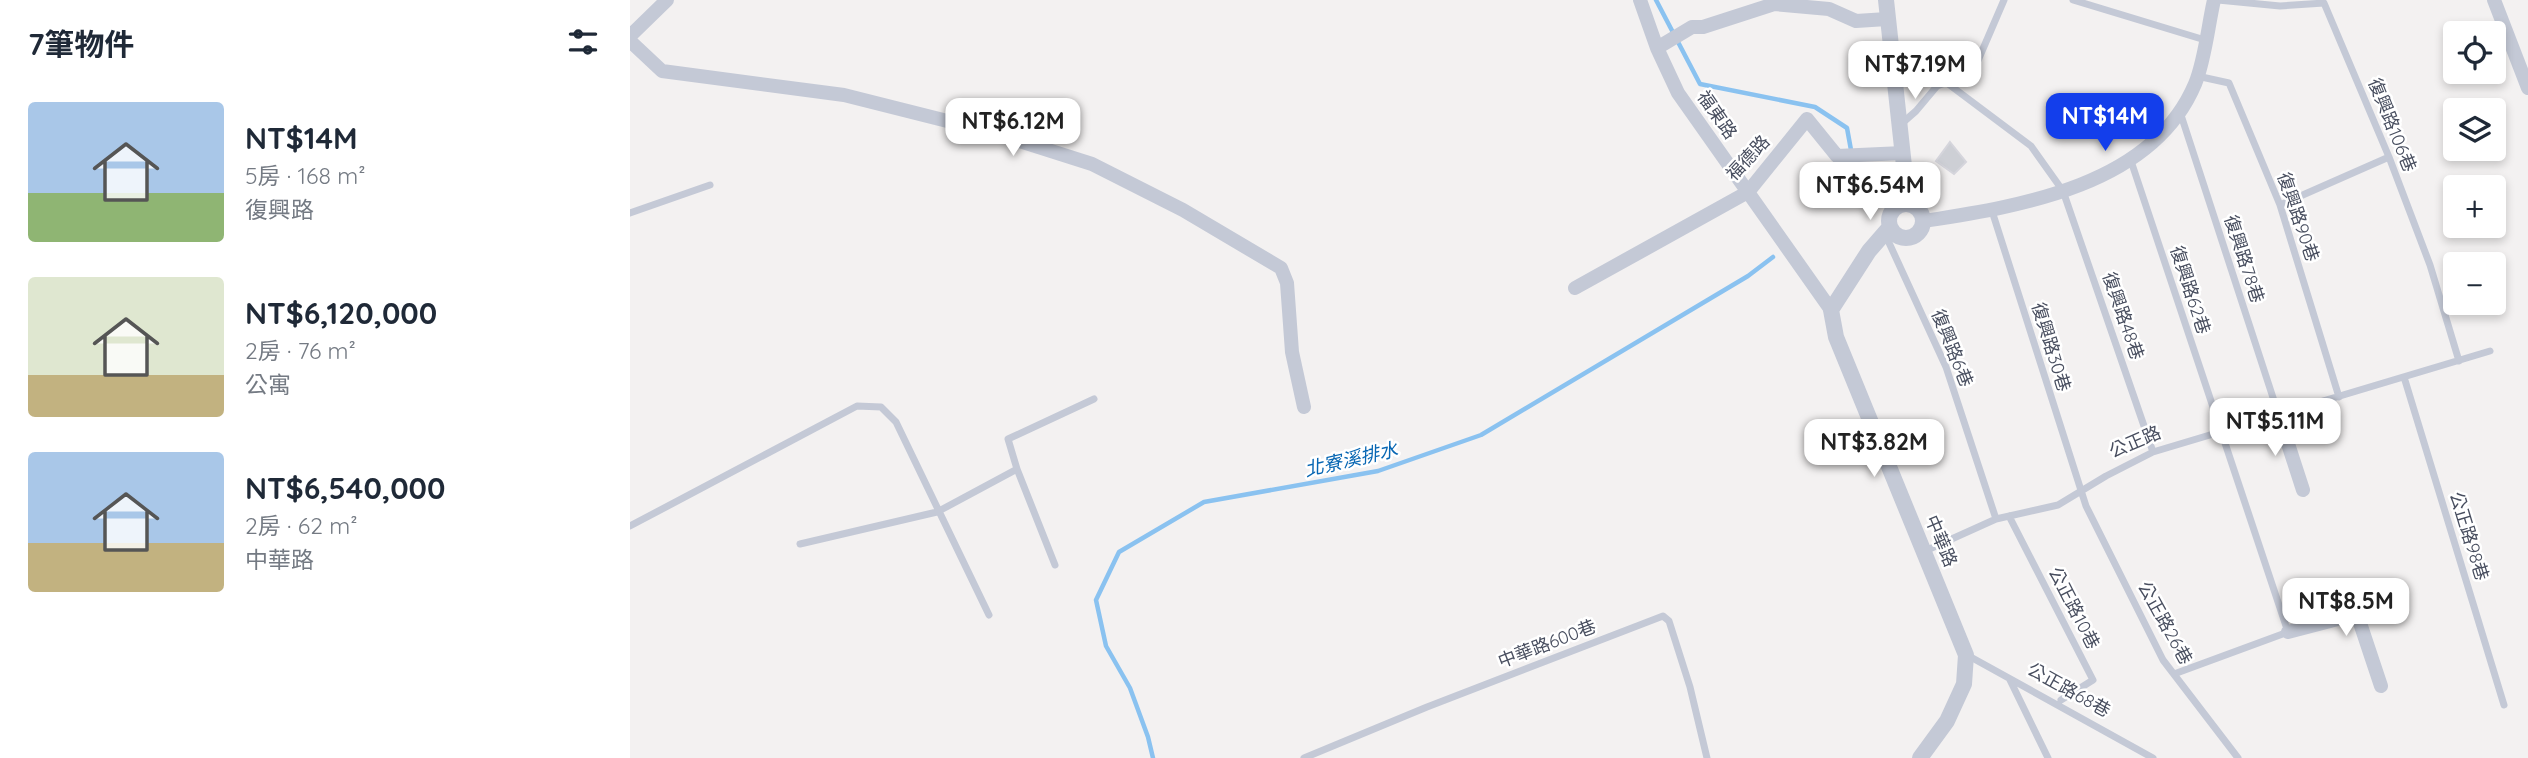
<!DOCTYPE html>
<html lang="zh-TW">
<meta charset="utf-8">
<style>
body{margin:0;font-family:Quicksand,"Noto Sans TC",sans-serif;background:#f6f6f7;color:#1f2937;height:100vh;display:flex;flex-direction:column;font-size:26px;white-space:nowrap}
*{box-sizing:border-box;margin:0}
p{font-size:23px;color:#747a83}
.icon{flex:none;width:38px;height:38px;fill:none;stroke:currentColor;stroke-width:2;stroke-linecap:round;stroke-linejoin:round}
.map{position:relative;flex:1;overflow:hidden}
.details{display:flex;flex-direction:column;background:#fff;width:630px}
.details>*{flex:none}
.fabs{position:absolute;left:1813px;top:21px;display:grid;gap:14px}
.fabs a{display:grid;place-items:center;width:63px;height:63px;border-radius:7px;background:#fff;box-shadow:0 4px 10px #0003;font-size:35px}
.price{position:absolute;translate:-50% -60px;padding:0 16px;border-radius:14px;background:#fff;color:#222;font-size:23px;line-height:46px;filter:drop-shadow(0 2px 4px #0008)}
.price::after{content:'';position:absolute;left:50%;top:42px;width:21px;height:16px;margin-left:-10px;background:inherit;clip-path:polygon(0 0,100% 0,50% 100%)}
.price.active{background:#133eeb;color:#fff}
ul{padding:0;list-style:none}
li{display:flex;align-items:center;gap:21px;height:175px;padding:0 28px}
li span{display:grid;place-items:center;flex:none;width:196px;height:140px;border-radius:7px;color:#555}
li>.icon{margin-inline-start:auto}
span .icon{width:84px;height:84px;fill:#fffc;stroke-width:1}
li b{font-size:30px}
h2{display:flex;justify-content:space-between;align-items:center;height:84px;padding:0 28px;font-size:30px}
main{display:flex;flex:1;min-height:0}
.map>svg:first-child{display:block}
</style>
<main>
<section class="details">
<h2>7筆物件<svg class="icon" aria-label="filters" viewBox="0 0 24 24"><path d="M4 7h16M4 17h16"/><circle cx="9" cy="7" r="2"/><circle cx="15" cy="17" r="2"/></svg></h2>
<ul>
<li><span style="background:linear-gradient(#a9c7e8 65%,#8fb573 0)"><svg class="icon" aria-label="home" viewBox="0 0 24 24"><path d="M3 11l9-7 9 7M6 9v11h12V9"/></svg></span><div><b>NT$14M</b><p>5房 · 168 m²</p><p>復興路</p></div></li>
<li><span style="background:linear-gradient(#dfe7d0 70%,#c2b280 0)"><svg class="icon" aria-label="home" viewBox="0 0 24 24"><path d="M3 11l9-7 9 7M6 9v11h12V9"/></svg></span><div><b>NT$6,120,000</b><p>2房 · 76 m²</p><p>公寓</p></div></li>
<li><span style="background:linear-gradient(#a9c7e8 65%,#c2b280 0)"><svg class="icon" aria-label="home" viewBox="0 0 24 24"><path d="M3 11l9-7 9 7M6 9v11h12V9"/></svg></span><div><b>NT$6,540,000</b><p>2房 · 62 m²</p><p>中華路</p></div></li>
</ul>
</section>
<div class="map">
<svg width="1898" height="758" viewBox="0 0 1898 758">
<rect width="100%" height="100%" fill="#f3f1f1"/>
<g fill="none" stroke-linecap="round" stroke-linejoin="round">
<path stroke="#8ac2f0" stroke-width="4.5" d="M1026,0L1070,84L1185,107L1217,128L1221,150
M523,758L518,737L500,688L476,646L466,600L489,552L574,502L748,471L851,435L1118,276L1143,257"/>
</g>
<path fill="#cdcfd5" stroke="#d5d5dc" stroke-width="2" d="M1320,142L1336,162L1324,174L1306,161Z"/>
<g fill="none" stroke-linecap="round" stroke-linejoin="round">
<path stroke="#c4c9d6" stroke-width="7" d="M1443,0L1575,40
M1588,0L1650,6L1694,3L1759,157L1800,265L1829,361
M1567,76L1599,83L1650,205L1709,397
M1317,83L1401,146L1433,191L1523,452
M1550,112L1649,416
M1270,125L1286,111L1307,86L1343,72L1374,0
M1500,158L1658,632L1544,674
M1650,205L1759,157
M1362,211L1456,506L1533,660L1608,758
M0,213L80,185
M1255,234L1316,367L1366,519
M1774,377L1874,705
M387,469L425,565
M1379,516L1463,680L1431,700
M0,526L227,406L251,407L266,422L359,615
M170,544L307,512L387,469L378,439L464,399
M1295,551L1366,519L1428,505L1476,476L1523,452L1860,351
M1337,655L1523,758
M1380,680L1418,758
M674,758L797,707L1033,616L1039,621L1060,687L1077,758"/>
<path stroke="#c4c9d6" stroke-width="14" d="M1010,0L1027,48L1048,93L1201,310
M1864,0L1898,88
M0,36L37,0
M0,41L32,71L214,95L361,132L462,164L553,210L651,268L657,283L662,352L674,407
M1027,48L1062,27H1073L1144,4L1199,9L1226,21L1257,19
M1294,221C1390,206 1522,186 1565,84C1575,60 1578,26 1584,0
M945,288L1118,192L1177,119L1207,156L1273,153
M1649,416L1673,490
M1658,632L1727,614L1751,686"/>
<path stroke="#c4c9d6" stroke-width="16" d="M1256,0L1278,203
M1259 221a17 17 0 1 1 34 0a17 17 0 1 1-34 0Z
M1259,228L1239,251L1201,310L1206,337L1336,655L1334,684L1317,721L1290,758"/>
</g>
<g text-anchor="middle" stroke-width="5" stroke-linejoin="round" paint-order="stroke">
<g font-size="18" fill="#484e5f" stroke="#fff">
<text transform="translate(1087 115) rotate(55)" y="6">福東路</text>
<text transform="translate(1762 125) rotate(68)" y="6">復興路106巷</text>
<text transform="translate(1118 158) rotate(-47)" y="6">福德路</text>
<text transform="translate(1668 217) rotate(71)" y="6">復興路90巷</text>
<text transform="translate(1614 259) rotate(72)" y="6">復興路78巷</text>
<text transform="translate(1560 290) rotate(72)" y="6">復興路62巷</text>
<text transform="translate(1493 316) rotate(71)" y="6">復興路48巷</text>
<text transform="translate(1421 347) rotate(73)" y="6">復興路30巷</text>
<text transform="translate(1322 348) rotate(68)" y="6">復興路6巷</text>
<text transform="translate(1505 442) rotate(-23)" y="6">公正路</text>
<text transform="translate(1839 536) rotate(73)" y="6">公正路98巷</text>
<text transform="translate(1311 541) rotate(67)" y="6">中華路</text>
<text transform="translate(1444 608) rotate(63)" y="6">公正路10巷</text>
<text transform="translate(1535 623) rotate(61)" y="6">公正路26巷</text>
<text transform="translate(917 644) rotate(-21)" y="6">中華路600巷</text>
<text transform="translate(1439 690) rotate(29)" y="6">公正路68巷</text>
</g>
<g font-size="19" font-style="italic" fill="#0766b3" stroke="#fff">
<text transform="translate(721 459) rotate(-13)" y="7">北寮溪排水</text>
</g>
</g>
</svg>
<div class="fabs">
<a><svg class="icon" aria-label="locate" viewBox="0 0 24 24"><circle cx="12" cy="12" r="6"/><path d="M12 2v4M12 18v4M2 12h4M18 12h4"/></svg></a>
<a><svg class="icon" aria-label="layers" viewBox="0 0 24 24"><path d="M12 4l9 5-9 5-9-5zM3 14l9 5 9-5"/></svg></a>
<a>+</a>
<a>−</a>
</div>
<b class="price" style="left:1285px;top:101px">NT$7.19M</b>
<b class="price active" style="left:1475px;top:153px">NT$14M</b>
<b class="price" style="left:383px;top:158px">NT$6.12M</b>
<b class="price" style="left:1240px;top:222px">NT$6.54M</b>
<b class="price" style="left:1645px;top:458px">NT$5.11M</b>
<b class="price" style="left:1244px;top:479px">NT$3.82M</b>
<b class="price" style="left:1716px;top:638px">NT$8.5M</b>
</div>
</main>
